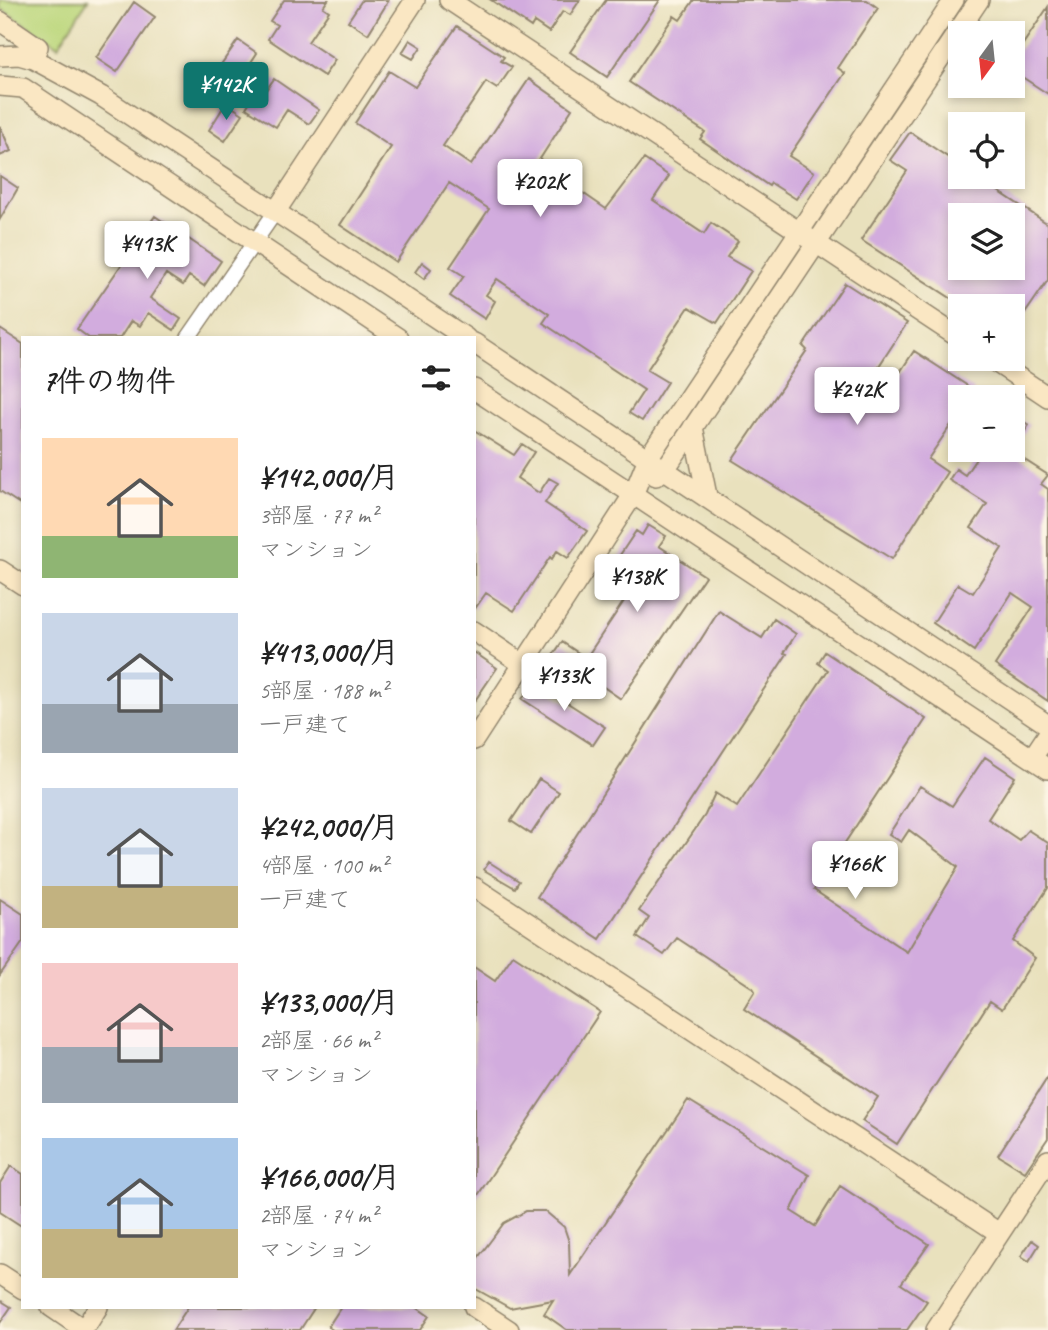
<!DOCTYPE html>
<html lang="ja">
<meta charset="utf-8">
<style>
body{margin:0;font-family:Caveat,"Klee One",sans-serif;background:#f2f2f2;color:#222;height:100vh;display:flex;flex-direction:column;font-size:26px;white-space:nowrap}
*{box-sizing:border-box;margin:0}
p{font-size:23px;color:#767676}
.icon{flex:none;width:38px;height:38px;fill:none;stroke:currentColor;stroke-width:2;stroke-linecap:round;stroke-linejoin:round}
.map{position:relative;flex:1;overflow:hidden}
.sheet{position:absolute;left:21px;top:336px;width:455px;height:973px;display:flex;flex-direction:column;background:#fff;border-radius:0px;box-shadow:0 4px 10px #0003}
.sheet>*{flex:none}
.needle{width:46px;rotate:195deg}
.tools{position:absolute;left:948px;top:21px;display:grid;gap:14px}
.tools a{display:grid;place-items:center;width:77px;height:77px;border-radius:0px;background:#fff;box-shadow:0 4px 10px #0003;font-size:35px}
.price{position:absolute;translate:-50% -60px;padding:0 16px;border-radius:7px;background:#fff;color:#222;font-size:23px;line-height:46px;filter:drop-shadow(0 2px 4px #0008)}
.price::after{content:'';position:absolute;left:50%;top:42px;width:21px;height:16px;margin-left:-10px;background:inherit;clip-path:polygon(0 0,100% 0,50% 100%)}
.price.current{background:#0f766e;color:#fff}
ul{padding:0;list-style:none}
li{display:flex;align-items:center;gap:21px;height:175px;padding:0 21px}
li span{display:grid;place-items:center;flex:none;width:196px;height:140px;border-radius:0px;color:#555}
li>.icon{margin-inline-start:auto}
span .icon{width:84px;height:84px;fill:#fffc;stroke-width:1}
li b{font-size:30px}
h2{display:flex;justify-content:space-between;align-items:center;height:84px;padding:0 21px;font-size:30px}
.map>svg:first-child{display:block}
</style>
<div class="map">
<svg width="1048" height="1330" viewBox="0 0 1048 1330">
<rect width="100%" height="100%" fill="#fcf5e5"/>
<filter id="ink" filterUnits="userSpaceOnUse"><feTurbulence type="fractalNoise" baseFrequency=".0143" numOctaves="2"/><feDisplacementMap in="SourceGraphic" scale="14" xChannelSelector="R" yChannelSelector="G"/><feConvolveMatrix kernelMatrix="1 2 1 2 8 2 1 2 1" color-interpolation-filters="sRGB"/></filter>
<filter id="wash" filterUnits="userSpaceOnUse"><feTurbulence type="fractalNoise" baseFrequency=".00686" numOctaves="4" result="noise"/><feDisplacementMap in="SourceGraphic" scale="28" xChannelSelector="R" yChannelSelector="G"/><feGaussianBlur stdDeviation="1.57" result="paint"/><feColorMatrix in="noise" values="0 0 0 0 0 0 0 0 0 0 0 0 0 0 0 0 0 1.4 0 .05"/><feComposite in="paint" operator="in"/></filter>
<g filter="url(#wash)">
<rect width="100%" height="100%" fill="#e9e1bd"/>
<path fill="#bcd77c" stroke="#7c804d" stroke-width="2" d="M0,0H88L58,46L0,8Z"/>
<g id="blocks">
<path fill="#d2acde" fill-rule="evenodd" d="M284,0H328L323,7L329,11L308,42L335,60L324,76L268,39L277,25L270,21Z
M362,0H389L368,34L348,21Z
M491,0H580L570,15L563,11L549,32L534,22L531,27Z
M606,0H660L607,77L570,52Z
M694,0H867L878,8L838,68L845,73L789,156L814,172L796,199L771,183L769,186L700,139L705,132L629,82L674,16L680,20Z
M134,2L155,17L117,72L96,58Z
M1048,7V94L1013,71V59Z
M457,26L504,57L501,61L512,67L497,89L486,82L443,146L471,165L529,79L572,109L538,162L606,209L644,159L669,176L653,200L704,234L711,223L738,241L727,257L751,271L717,323L689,307L647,370L667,382L642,421L629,413L644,390L543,323L549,314L497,279L486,295L495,301L485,319L450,296L464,276L450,267L489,209L449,183L396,262L340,225L391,147L355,123L389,71L415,87Z
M238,40L257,53L240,79L220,66Z
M410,40L421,47L413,59L402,53Z
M274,79L319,110L309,124L287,110L276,127L246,108L255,93L261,97Z
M226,103L243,114L225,141L209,130Z
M0,126L11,151L0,156Z
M910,132L961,166V177H977L1048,224V280L1013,331V306H963L861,240L907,171L890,160ZM961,215H1013V268H961Z
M0,176L18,188L0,219Z
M155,216L221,261L204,286L189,276L183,285L166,274L150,298L181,319L174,330L148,313L140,326L131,321L120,338H89L77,329Z
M422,262L431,269L424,279L415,272Z
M845,283L907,323L860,395L877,407L914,351L974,390L969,397H961V410L928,459L947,472L892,559L732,460L807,350L803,346Z
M0,329L23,344V506L0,491Z
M1013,415L1029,425L1013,449Z
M474,430L514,455L522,444L534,452L517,478L539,493L549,478L558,483L545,503L587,531L568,558L557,551L552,559L550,557L514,611L486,593L474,610Z
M982,450H1009L1048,475L1041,484L1048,489V701L995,665L1033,607L1012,593L974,651L933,623L958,584L973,593L1002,548L971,528L987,504L949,480L956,469L965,475Z
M648,525L666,536L659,546L705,576L621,699L566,661L557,671L547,664L562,642L586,658L638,580L614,564L636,531L642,535Z
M719,611L762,638L774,619L796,634L784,653L787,654L600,939L537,897Z
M474,652L497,668L474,702Z
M825,652L926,719L814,890L907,952L958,867L909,830L901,842L889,834L920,786L952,806L985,757L1015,777L988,819L1019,840L1028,830L1048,843V888L1013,941L1035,958L1002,1009L990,1001L897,1144L862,1121L878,1097L744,1009L755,991L753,988L677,938L664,955L637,937L649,918L639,911L705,815L715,793L737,807L828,670L818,663Z
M535,682L605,727L593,745L522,699Z
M539,779L559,792L531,834L511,821Z
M489,862L519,881L515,888L484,870Z
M0,899L23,914V942L0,975Z
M513,955L600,1012L474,1201V967L495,981Z
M1048,1077V1138L1025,1172L998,1155Z
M688,1100L809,1175L791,1211L815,1226L840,1186L929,1244L901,1284L927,1301L907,1330H567L544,1314L553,1300L510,1308L474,1288V1263L504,1223L526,1211H545L564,1227L569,1242L570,1275Z
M11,1166L23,1174V1227L0,1212V1183Z
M1032,1240L1039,1245L1029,1261L1021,1256Z
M0,1300L11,1307L0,1323Z
M188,1307H315L300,1330H173Z
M341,1307H416L429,1316L420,1330H333L328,1327Z"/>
</g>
</g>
<g filter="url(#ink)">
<use href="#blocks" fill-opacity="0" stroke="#92866e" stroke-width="2"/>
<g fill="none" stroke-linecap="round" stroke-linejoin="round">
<defs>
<path id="street" d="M188,338L276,211"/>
<path id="secondary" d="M449,0L961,339
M0,21L38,47L33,59
M0,56L19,55L33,59L101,96L466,338
M0,86L23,88L398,338
M276,211L415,0
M474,343L1048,725
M991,359L1048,397
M474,389L1048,769
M693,427L707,496
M656,476L666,468L979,0
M0,570L23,585
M474,631L524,665
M474,740L633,495L648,458L954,0
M1032,758L1048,734
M474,887L999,1233
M0,1274L23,1289
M51,1307L79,1326L88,1323L98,1307
M474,1307L509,1330
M936,1330L1048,1160"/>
</defs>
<use href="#street" stroke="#92866e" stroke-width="17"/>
<use href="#secondary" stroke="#92866e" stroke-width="22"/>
<use href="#street" stroke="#fff" stroke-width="14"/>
<use href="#secondary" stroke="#fae7c3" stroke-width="19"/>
</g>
</g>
</svg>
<div class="tools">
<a><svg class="needle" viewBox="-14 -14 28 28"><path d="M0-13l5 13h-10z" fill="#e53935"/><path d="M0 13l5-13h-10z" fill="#767676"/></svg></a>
<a><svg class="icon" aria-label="locate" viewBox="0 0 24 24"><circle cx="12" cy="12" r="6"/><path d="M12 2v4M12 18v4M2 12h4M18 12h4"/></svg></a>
<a><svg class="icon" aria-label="layers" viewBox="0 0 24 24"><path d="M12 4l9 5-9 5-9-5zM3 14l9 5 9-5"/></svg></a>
<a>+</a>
<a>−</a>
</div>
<b class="price current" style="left:226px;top:122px">¥142K</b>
<b class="price" style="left:540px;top:219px">¥202K</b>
<b class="price" style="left:147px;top:281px">¥413K</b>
<b class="price" style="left:857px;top:427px">¥242K</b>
<b class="price" style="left:637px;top:614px">¥138K</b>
<b class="price" style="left:564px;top:713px">¥133K</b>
<b class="price" style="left:855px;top:901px">¥166K</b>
<section class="sheet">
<h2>7件の物件<svg class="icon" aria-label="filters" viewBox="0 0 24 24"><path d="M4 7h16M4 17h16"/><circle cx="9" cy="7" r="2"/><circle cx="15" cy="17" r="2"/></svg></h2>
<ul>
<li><span style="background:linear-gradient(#ffd9b3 70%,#8fb573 0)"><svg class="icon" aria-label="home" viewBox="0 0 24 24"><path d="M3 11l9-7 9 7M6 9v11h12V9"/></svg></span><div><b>¥142,000/月</b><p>3部屋 · 77 m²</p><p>マンション</p></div></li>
<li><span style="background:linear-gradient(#c9d6e8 65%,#9aa5b1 0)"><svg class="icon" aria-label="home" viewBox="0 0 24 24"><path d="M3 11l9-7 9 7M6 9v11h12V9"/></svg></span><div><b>¥413,000/月</b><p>5部屋 · 188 m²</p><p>一戸建て</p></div></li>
<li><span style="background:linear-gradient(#c9d6e8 70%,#c2b280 0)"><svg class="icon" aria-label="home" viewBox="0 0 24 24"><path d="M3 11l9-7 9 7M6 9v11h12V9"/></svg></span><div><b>¥242,000/月</b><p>4部屋 · 100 m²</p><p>一戸建て</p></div></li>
<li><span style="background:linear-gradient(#f6c9c9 60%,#9aa5b1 0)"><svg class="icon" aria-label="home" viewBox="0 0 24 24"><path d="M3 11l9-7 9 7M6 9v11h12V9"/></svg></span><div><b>¥133,000/月</b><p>2部屋 · 66 m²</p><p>マンション</p></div></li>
<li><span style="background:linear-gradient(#a9c7e8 65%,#c2b280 0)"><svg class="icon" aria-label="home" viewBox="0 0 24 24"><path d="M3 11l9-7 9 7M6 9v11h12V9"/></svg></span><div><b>¥166,000/月</b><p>2部屋 · 74 m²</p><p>マンション</p></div></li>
</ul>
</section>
</div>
